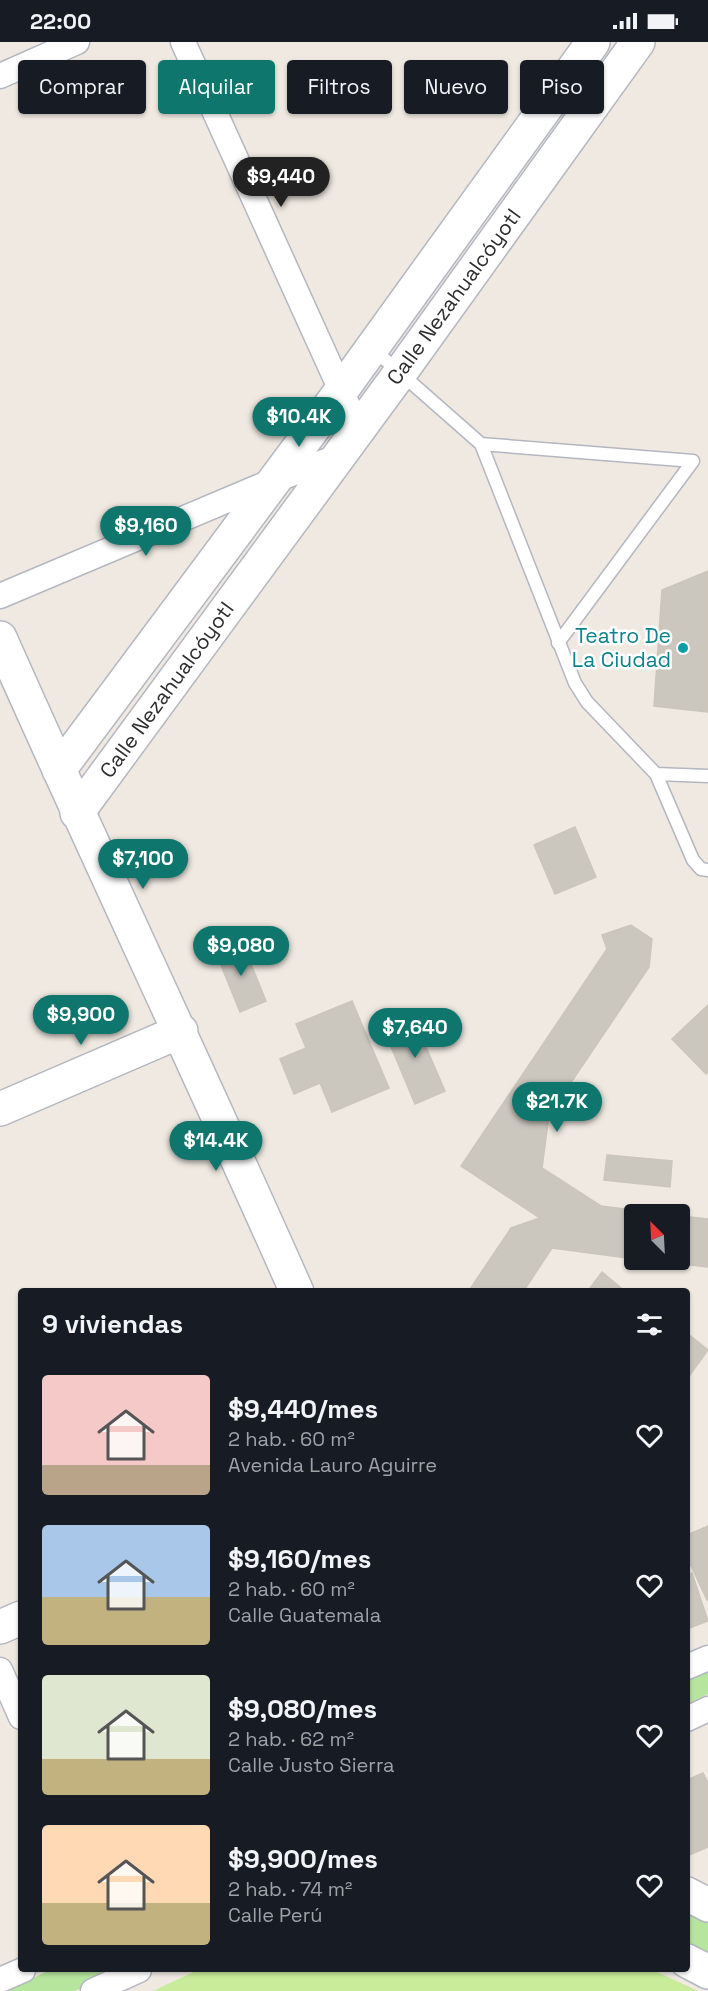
<!DOCTYPE html>
<html lang="es">
<meta charset="utf-8">
<style>
body{margin:0;font-family:"Space Grotesk",sans-serif;background:#20242c;color:#f1f3f6;height:100vh;display:flex;flex-direction:column;font-size:22px;white-space:nowrap}
*{box-sizing:border-box;margin:0}
p{font-size:20px;color:#9ea1a6}
.icon{flex:none;width:33px;height:33px;fill:none;stroke:currentColor;stroke-width:2;stroke-linecap:round;stroke-linejoin:round}
.map{position:relative;flex:1;overflow:hidden}
.drawer{position:absolute;left:18px;top:1246px;width:672px;height:684px;display:flex;flex-direction:column;background:#171b24;border-radius:6px;box-shadow:0 2px 4px #0004}
.drawer>*{flex:none}
.banner{position:absolute;left:18px;top:18px;width:672px;height:54px;display:flex;gap:12px}
.needle{width:39px;rotate:336deg}
.buttons{position:absolute;left:624px;top:1162px;display:grid;gap:12px}
.buttons a{display:grid;place-items:center;width:66px;height:66px;border-radius:6px;background:#171b24;box-shadow:0 2px 4px #0004;font-size:30px}
.price{position:absolute;translate:-50% -51px;padding:0 14px;border-radius:21px;background:#0f766e;color:#fff;font-size:20px;line-height:39px;filter:drop-shadow(0 2px 3px #0008)}
.price::after{content:'';position:absolute;left:50%;top:36px;width:18px;height:14px;margin-left:-9px;background:inherit;clip-path:polygon(0 0,100% 0,50% 100%)}
.price.active{background:#222;color:#fff}
ul{padding:0;list-style:none}
li{display:flex;align-items:center;gap:18px;height:150px;padding:0 24px}
li span{display:grid;place-items:center;flex:none;width:168px;height:120px;border-radius:6px;color:#555}
li>.icon{margin-inline-start:auto}
span .icon{width:72px;height:72px;fill:#fffc;stroke-width:1}
li b{font-size:26px}
h2{display:flex;justify-content:space-between;align-items:center;height:72px;padding:0 24px;font-size:26px}
.tag{padding:0 21px;border-radius:6px;background:#171b24;box-shadow:0 2px 4px #0004;font-size:21px;line-height:54px}
.tag.active{background:#0f766e;color:#fff}
.status{display:flex;justify-content:space-between;align-items:center;height:42px;padding:0 30px;background:#171b24;direction:ltr}
.status svg{height:16px;fill:currentColor}
.map>svg:first-child{display:block}
</style>
<div class="status"><b>22:00</b><svg viewBox="0 0 49 12"><path d="M0 12V9h3v3zM5 12V6h3v6zM10 12V3h3v9zM15 12V0h3v12zM26 1h20v11H26zM47 4h2v5h-2z"/></svg></div>
<div class="map">
<svg width="708" height="1949" viewBox="0 0 708 1949">
<rect width="100%" height="100%" fill="#efe9e1"/>
<path fill="#b6e59e" d="M708,1620V1652L687,1662V1629Z
M687,1861L708,1872V1922L687,1911Z
M50,1928H120L75,1949H6Z"/>
<path fill="#c9ec9a" d="M198,1928H653L698,1949H153Z"/>
<path fill="#cbc7bf" stroke="#cbc5ba" stroke-width="1.5" d="M708,529V670L654,664L662,548Z
M575,785L596,835L555,852L534,803Z
M631,883L652,897L649,925L549,1073L542,1126L601,1164L673,1173H634V1217L552,1206L523,1250H468L511,1186L540,1176L461,1124L607,907L602,893Z
M242,900L266,959L240,970L216,911Z
M352,959L389,1046L332,1070L320,1041L294,1052L280,1017L306,1006L296,982Z
M708,963V1030L706,1032L672,997Z
M420,973L432,1003L426,1005L445,1049L415,1062L384,988Z
M607,1113L672,1119L670,1145L604,1138Z
M680,1174L708,1177V1225L647,1218H680Z
M602,1230L626,1250H587Z
M687,1291L708,1308L687,1337Z
M708,1484V1557L707,1558L687,1515V1493Z
M692,1531L708,1579L687,1587V1533Z
M703,1731L708,1741V1805L687,1814V1738Z"/>
<g fill="none" stroke-linecap="round" stroke-linejoin="round">
<defs>
<path id="lane" d="M373,307L481,402L575,641L587,660L656,732L693,818L701,827L708,828
M481,402L693,419
M558,601L693,419
M656,732L708,734"/>
<path id="street" d="M183,0L359,388
M0,34L77,0
M0,554L275,438L337,415
M687,1625L708,1616
M0,1628L21,1675
M687,1677L708,1667
M0,1938L23,1928
M93,1949L139,1928"/>
<path id="secondary" d="M0,596C97,815 200,1031 297,1250
M59,728L341,349L593,0
M77,771L400,331L638,0
M0,1067L181,989
M0,1585L21,1576
M687,1852L708,1863
M687,1919L708,1930"/>
</defs>
<use href="#lane" stroke="#b4b7c1" stroke-width="15"/>
<use href="#street" stroke="#b4b7c1" stroke-width="27"/>
<use href="#secondary" stroke="#b4b7c1" stroke-width="36"/>
<use href="#lane" stroke="#fff" stroke-width="12"/>
<use href="#street" stroke="#fff" stroke-width="24"/>
<use href="#secondary" stroke="#fff" stroke-width="33"/>
</g>
<circle fill="#0f9aa8" stroke="#fff" stroke-width="2" cx="683" cy="606" r="6"/>
<g text-anchor="middle" stroke-width="5" stroke-linejoin="round" paint-order="stroke">
<g font-size="21" fill="#2e2e2e" stroke="#fff">
<text transform="translate(454 255) rotate(-54)" y="7">Calle Nezahualcóyotl</text>
<text transform="translate(167 648) rotate(-54)" y="7">Calle Nezahualcóyotl</text>
</g>
<g font-size="21" fill="#0d838f" stroke="#fff" text-anchor="end">
<text x="671" y="601">Teatro De<tspan x="671" dy="24">La Ciudad</tspan></text>
</g>
</g>
</svg>
<div class="buttons">
<a><svg class="needle" viewBox="-14 -14 28 28"><path d="M0-13l5 13h-10z" fill="#e53935"/><path d="M0 13l5-13h-10z" fill="#9ea1a6"/></svg></a>
</div>
<b class="price active" style="left:281px;top:166px">$9,440</b>
<b class="price" style="left:299px;top:406px">$10.4K</b>
<b class="price" style="left:146px;top:515px">$9,160</b>
<b class="price" style="left:143px;top:848px">$7,100</b>
<b class="price" style="left:241px;top:935px">$9,080</b>
<b class="price" style="left:81px;top:1004px">$9,900</b>
<b class="price" style="left:415px;top:1017px">$7,640</b>
<b class="price" style="left:557px;top:1091px">$21.7K</b>
<b class="price" style="left:216px;top:1130px">$14.4K</b>
<div class="banner">
<a class="tag">Comprar</a>
<a class="tag active">Alquilar</a>
<a class="tag">Filtros</a>
<a class="tag">Nuevo</a>
<a class="tag">Piso</a>
</div>
<section class="drawer">
<h2>9 viviendas<svg class="icon" aria-label="filters" viewBox="0 0 24 24"><path d="M4 7h16M4 17h16"/><circle cx="9" cy="7" r="2"/><circle cx="15" cy="17" r="2"/></svg></h2>
<ul>
<li><span style="background:linear-gradient(#f6c9c9 75%,#b9a48a 0)"><svg class="icon" aria-label="home" viewBox="0 0 24 24"><path d="M3 11l9-7 9 7M6 9v11h12V9"/></svg></span><div><b>$9,440/mes</b><p>2 hab. · 60 m²</p><p>Avenida Lauro Aguirre</p></div><svg class="icon" aria-label="heart" viewBox="0 0 24 24"><path d="M12 20l-8-8c-3-5 5-10 8-4 3-6 11-1 8 4z"/></svg></li>
<li><span style="background:linear-gradient(#a9c7e8 60%,#c2b280 0)"><svg class="icon" aria-label="home" viewBox="0 0 24 24"><path d="M3 11l9-7 9 7M6 9v11h12V9"/></svg></span><div><b>$9,160/mes</b><p>2 hab. · 60 m²</p><p>Calle Guatemala</p></div><svg class="icon" aria-label="heart" viewBox="0 0 24 24"><path d="M12 20l-8-8c-3-5 5-10 8-4 3-6 11-1 8 4z"/></svg></li>
<li><span style="background:linear-gradient(#dfe7d0 70%,#c2b280 0)"><svg class="icon" aria-label="home" viewBox="0 0 24 24"><path d="M3 11l9-7 9 7M6 9v11h12V9"/></svg></span><div><b>$9,080/mes</b><p>2 hab. · 62 m²</p><p>Calle Justo Sierra</p></div><svg class="icon" aria-label="heart" viewBox="0 0 24 24"><path d="M12 20l-8-8c-3-5 5-10 8-4 3-6 11-1 8 4z"/></svg></li>
<li><span style="background:linear-gradient(#ffd9b3 65%,#c2b280 0)"><svg class="icon" aria-label="home" viewBox="0 0 24 24"><path d="M3 11l9-7 9 7M6 9v11h12V9"/></svg></span><div><b>$9,900/mes</b><p>2 hab. · 74 m²</p><p>Calle Perú</p></div><svg class="icon" aria-label="heart" viewBox="0 0 24 24"><path d="M12 20l-8-8c-3-5 5-10 8-4 3-6 11-1 8 4z"/></svg></li>
</ul>
</section>
</div>
